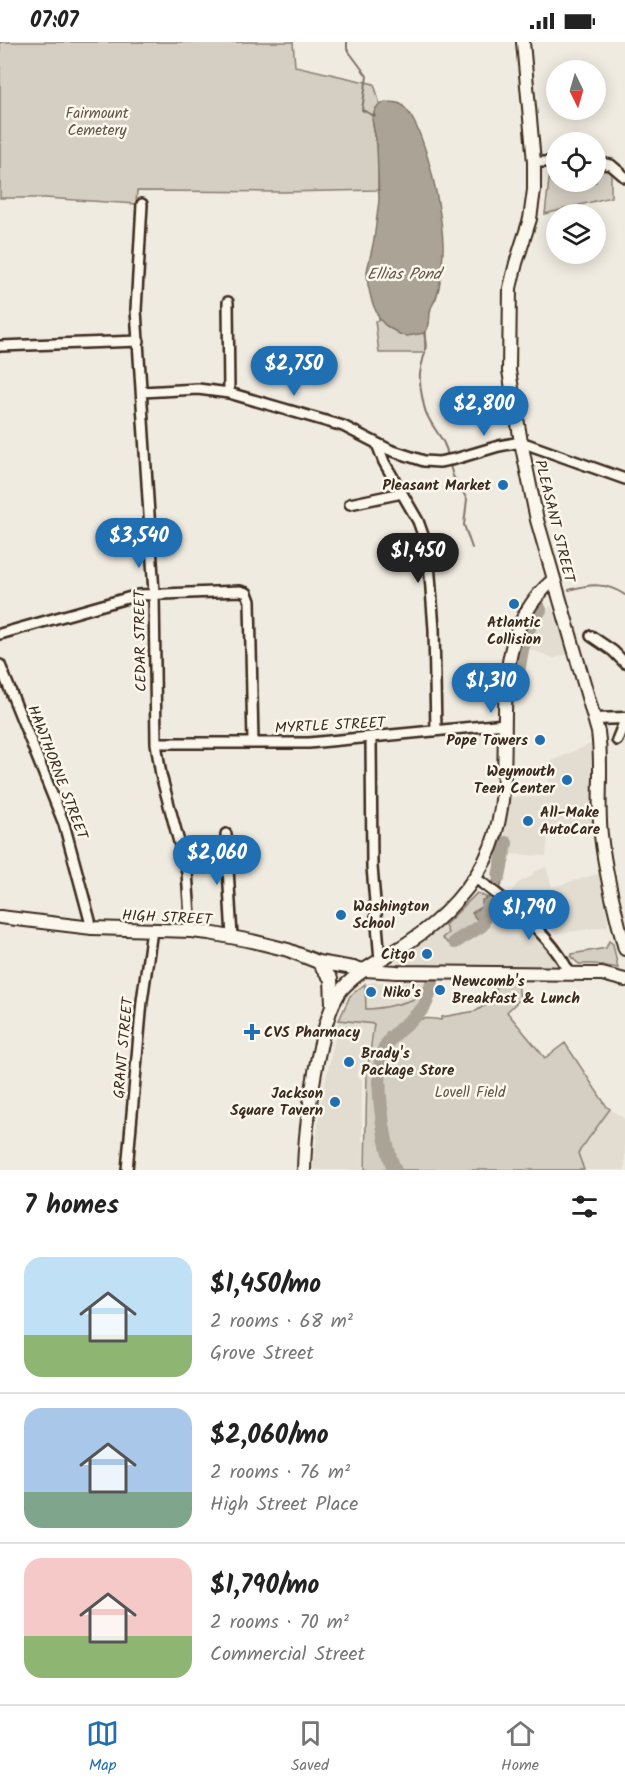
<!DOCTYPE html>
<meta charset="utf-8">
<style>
body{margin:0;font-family:Kalam,sans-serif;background:#f6f6f6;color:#222;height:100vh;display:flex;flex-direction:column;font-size:22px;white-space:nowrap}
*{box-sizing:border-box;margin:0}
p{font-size:20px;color:#767676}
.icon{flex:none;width:33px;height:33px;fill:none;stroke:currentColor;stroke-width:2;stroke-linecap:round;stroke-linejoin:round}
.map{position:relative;height:1128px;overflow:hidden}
.sheet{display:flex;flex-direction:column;background:#fff;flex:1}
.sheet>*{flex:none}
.needle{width:39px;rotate:175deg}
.fabs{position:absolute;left:546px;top:18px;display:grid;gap:12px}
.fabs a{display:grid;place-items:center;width:60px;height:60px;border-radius:50%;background:#fff;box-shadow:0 3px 15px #0003;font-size:30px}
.price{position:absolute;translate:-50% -51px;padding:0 14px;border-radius:21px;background:#1f6fb2;color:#fff;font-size:20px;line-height:39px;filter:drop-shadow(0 2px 3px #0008)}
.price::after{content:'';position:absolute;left:50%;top:36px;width:18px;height:14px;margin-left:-9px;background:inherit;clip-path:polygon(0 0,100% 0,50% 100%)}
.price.active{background:#222;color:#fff}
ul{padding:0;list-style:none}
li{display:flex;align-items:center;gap:18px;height:150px;padding:0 24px}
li+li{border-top:2px solid #e0e0e0}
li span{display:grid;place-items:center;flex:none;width:168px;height:120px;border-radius:18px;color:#555}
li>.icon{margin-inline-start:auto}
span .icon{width:72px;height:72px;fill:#fffc;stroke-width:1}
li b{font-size:26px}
h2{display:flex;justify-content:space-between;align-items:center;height:72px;padding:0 24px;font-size:26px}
.status{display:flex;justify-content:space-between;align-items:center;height:42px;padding:0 30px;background:#fff;direction:ltr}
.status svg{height:16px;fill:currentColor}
.tab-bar{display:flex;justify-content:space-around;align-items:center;height:84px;border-top:2px solid #e0e0e0;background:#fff;font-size:16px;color:#767676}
.tab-bar a{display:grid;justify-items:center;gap:3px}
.tab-bar .active{color:#1f6fb2}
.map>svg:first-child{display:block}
</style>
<div class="status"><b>07:07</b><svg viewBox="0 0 49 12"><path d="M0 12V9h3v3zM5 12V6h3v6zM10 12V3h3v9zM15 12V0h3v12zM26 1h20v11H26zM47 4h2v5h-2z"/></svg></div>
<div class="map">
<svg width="625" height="1128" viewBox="0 0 625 1128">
<rect width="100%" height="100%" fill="#f0ebe0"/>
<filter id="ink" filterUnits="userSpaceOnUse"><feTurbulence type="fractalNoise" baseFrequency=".0167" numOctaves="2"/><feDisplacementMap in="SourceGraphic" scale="12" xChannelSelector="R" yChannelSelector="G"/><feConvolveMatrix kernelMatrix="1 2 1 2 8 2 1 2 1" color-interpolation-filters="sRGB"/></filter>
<g filter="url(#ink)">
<path fill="#e2dcd1" d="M551,563L569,612L554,616L527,606L535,583Z
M591,702L593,787L548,790L546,814L511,812L508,802L504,801L509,755H548L549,720Z
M546,825L552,845L601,831L608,884L556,892L508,853L518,841L530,835L534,830Z
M495,859L545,904L555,917V923L550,925L394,924V922L445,882L448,891L442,896L449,903H465L467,898L488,883L493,872Z
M372,940H430L426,952L405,961L386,963L377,967H365V942Z
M339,978L374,982L365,1021H360L357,1035L362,1037V1100H364L363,1128H313L320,1064Z
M610,1067L625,1077V1128H584L578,1111Z"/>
<path fill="#d5cec3" stroke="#887c70" stroke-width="1.5" d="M0,0H293L295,24L374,42L380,62C367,74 375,89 377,104C379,118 378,134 378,148L283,150L137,149L136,162L45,156H0Z
M596,128L611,130V155L545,172L550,130L556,129V140H596Z
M381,278C392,292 408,294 425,290V311H379L375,279Z
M477,851L488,856L482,864L480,881L448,901L442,896L448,891L445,883Z
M609,899L613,902L618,926L595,922H579L571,915L572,912L606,906Z
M518,940L520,957L507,970L545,1016L565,1001L607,1065L610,1067L578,1111L584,1128H401C396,1115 390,1102 386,1089C380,1069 380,1025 388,1006C392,996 409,981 418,978C425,975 434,977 441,978L442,975L476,969L495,957L497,941Z
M365,942L366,967C383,967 410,960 426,952L423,963L392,994L387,990C375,1034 373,1085 389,1128H365L367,1030L374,982L339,978L350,954Z"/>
<path fill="#aca397" stroke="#7f7367" stroke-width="1.5" d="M385,60C391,61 397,59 402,63C426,84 444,176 443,208C442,223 442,239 437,253C436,258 433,261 431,266C428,275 432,284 424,291L407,294L401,293L385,283L379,276L372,260L368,243L367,229L374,198L379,158L377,103L372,77L376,66Z
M504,816C505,833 502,843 496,858C491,869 492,874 484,884L480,882L472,871L482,864V858L488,856L497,827Z"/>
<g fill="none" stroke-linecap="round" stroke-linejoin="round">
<path stroke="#7f7367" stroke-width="2" d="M347,0V7L367,34L362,68L375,74
M424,291C429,311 422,313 420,332C419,342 422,354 424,364C428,384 445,394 448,414
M449,420L453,434L467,457L464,483L472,506
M569,548C590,542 606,540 625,553
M538,566L540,568L544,562"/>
<path stroke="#aca397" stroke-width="14" d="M515,653C520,623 520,592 540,568
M499,834L506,801
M455,900L482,883L487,867
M394,1128C384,1100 371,1028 387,1002C396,987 413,979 423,966C428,960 430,948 432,940"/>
<defs>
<path id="minor" d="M534,120H556
M596,120L611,123L625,135
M142,162L136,268L154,551L156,701L161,733L187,830L191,889
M228,260L229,351
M0,304L139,299
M142,350L198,347L229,351L343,384L390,408L424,419L439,420L455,417L499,404L521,400L625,437
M377,402L384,420L418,479L428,507L434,587L436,689
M350,462L402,451
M0,592L138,553L240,549L247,551L250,559L253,701
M591,594L613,609L625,621
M0,623L64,782L92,886
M371,697L372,825L380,918
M617,698L625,678
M156,701H309L505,682
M226,792L232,895
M474,835C506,858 554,895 569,931
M127,1128L142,959L152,888"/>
<path id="tertiary" d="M595,677L625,676"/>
<path id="secondary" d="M523,0L534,120V148L530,177L516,221L510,246L509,329L521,400L537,478L598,690C603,724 597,758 601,793C605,831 615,870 625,907
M0,875L92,886L191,889L209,891L252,899L288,908L318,920L365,928L397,930L589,932H602L625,938
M318,920L331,937L332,962
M304,1128C305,1089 318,976 342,947C360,927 387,915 409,900C442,878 476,843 491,805C525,717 474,606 553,538"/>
</defs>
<use href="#minor" stroke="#3b2a1e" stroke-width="14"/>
<use href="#tertiary" stroke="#3b2a1e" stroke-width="15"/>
<use href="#secondary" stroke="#3b2a1e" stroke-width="16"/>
<use href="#minor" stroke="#fbf7ec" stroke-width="9"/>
<use href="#tertiary" stroke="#fbf7ec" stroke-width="10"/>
<use href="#secondary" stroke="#fbf7ec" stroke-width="12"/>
</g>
</g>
<g fill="#1f6fb2" stroke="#fbf7ec" stroke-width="2">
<circle cx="503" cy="443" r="6"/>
<circle cx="514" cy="562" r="6"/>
<circle cx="540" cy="698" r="6"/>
<circle cx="567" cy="738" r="6"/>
<circle cx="528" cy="779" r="6"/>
<circle cx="341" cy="873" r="6"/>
<circle cx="427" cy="912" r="6"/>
<circle cx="440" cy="948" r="6"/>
<circle cx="371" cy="950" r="6"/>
<path d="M249 981h6v6h6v6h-6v6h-6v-6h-6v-6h6z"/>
<circle cx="349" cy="1020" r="6"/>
<circle cx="335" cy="1060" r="6"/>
</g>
<g text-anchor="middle" stroke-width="5" stroke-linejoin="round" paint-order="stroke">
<g font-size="15" fill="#625347" stroke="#fbf7ec">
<text x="97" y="76">Fairmount<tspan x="97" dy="17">Cemetery</tspan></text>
<text x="470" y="1055">Lovell Field</text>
</g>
<g font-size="15" font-weight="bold" fill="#3b2a1e" stroke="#fbf7ec" text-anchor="start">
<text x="491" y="448" text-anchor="end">Pleasant Market</text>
<text x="514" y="585" text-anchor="middle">Atlantic<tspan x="514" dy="17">Collision</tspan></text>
<text x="528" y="703" text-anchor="end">Pope Towers</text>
<text x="555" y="734" text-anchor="end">Weymouth<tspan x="555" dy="17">Teen Center</tspan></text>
<text x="540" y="775">All-Make<tspan x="540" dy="17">AutoCare</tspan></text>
<text x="353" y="869">Washington<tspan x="353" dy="17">School</tspan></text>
<text x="415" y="917" text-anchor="end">Citgo</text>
<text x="452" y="944">Newcomb's<tspan x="452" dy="17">Breakfast &amp; Lunch</tspan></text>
<text x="383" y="955">Niko's</text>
<text x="264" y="995">CVS Pharmacy</text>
<text x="361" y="1016">Brady's<tspan x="361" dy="17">Package Store</tspan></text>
<text x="323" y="1056" text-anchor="end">Jackson<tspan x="323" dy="17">Square Tavern</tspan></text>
</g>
<g font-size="15" fill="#3b2a1e" stroke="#fbf7ec">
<text transform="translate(555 479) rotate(76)" y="5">PLEASANT STREET</text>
<text transform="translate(140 599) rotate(-91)" y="5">CEDAR STREET</text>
<text transform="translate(330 683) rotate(-3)" y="5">MYRTLE STREET</text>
<text transform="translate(58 730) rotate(69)" y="5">HAWTHORNE STREET</text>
<text transform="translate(167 875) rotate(3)" y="5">HIGH STREET</text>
<text transform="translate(123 1006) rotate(-85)" y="5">GRANT STREET</text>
</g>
<g font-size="16" font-style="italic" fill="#635448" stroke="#fbf7ec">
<text x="404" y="237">Ellias Pond</text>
</g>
</g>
</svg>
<div class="fabs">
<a><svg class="needle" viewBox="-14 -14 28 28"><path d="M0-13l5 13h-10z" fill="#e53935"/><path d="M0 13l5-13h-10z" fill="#767676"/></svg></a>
<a><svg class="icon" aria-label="locate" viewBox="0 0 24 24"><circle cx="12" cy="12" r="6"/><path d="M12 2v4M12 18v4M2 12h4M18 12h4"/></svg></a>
<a><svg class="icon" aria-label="layers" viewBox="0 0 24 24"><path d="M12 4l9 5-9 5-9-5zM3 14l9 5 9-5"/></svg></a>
</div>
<b class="price" style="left:294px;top:355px">$2,750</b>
<b class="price" style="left:484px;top:395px">$2,800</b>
<b class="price" style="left:139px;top:527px">$3,540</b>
<b class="price active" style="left:418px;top:542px">$1,450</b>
<b class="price" style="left:491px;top:672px">$1,310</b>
<b class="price" style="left:217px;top:844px">$2,060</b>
<b class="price" style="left:529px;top:899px">$1,790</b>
</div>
<section class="sheet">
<h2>7 homes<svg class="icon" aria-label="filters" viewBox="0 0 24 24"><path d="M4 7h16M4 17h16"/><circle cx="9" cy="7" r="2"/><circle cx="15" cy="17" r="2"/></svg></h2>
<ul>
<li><span style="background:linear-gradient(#bfe0f5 65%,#8fb573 0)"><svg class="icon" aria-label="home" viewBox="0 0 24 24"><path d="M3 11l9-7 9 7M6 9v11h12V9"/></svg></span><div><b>$1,450/mo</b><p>2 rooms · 68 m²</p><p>Grove Street</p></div></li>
<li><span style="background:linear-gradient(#a9c7e8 70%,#7fa58c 0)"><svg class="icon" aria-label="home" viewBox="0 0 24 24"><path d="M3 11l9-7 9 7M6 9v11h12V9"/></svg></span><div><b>$2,060/mo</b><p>2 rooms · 76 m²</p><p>High Street Place</p></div></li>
<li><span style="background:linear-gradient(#f6c9c9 65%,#8fb573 0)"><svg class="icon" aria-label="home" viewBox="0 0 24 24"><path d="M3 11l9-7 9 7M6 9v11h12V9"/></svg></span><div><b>$1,790/mo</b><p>2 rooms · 70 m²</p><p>Commercial Street</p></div></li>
</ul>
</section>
<nav class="tab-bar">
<a class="active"><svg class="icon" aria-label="map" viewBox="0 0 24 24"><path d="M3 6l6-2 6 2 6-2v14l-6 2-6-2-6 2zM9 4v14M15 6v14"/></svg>Map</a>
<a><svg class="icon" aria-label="saved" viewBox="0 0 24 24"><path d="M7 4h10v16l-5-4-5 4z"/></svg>Saved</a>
<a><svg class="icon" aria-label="home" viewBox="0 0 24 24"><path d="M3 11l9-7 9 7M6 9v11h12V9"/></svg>Home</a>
</nav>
